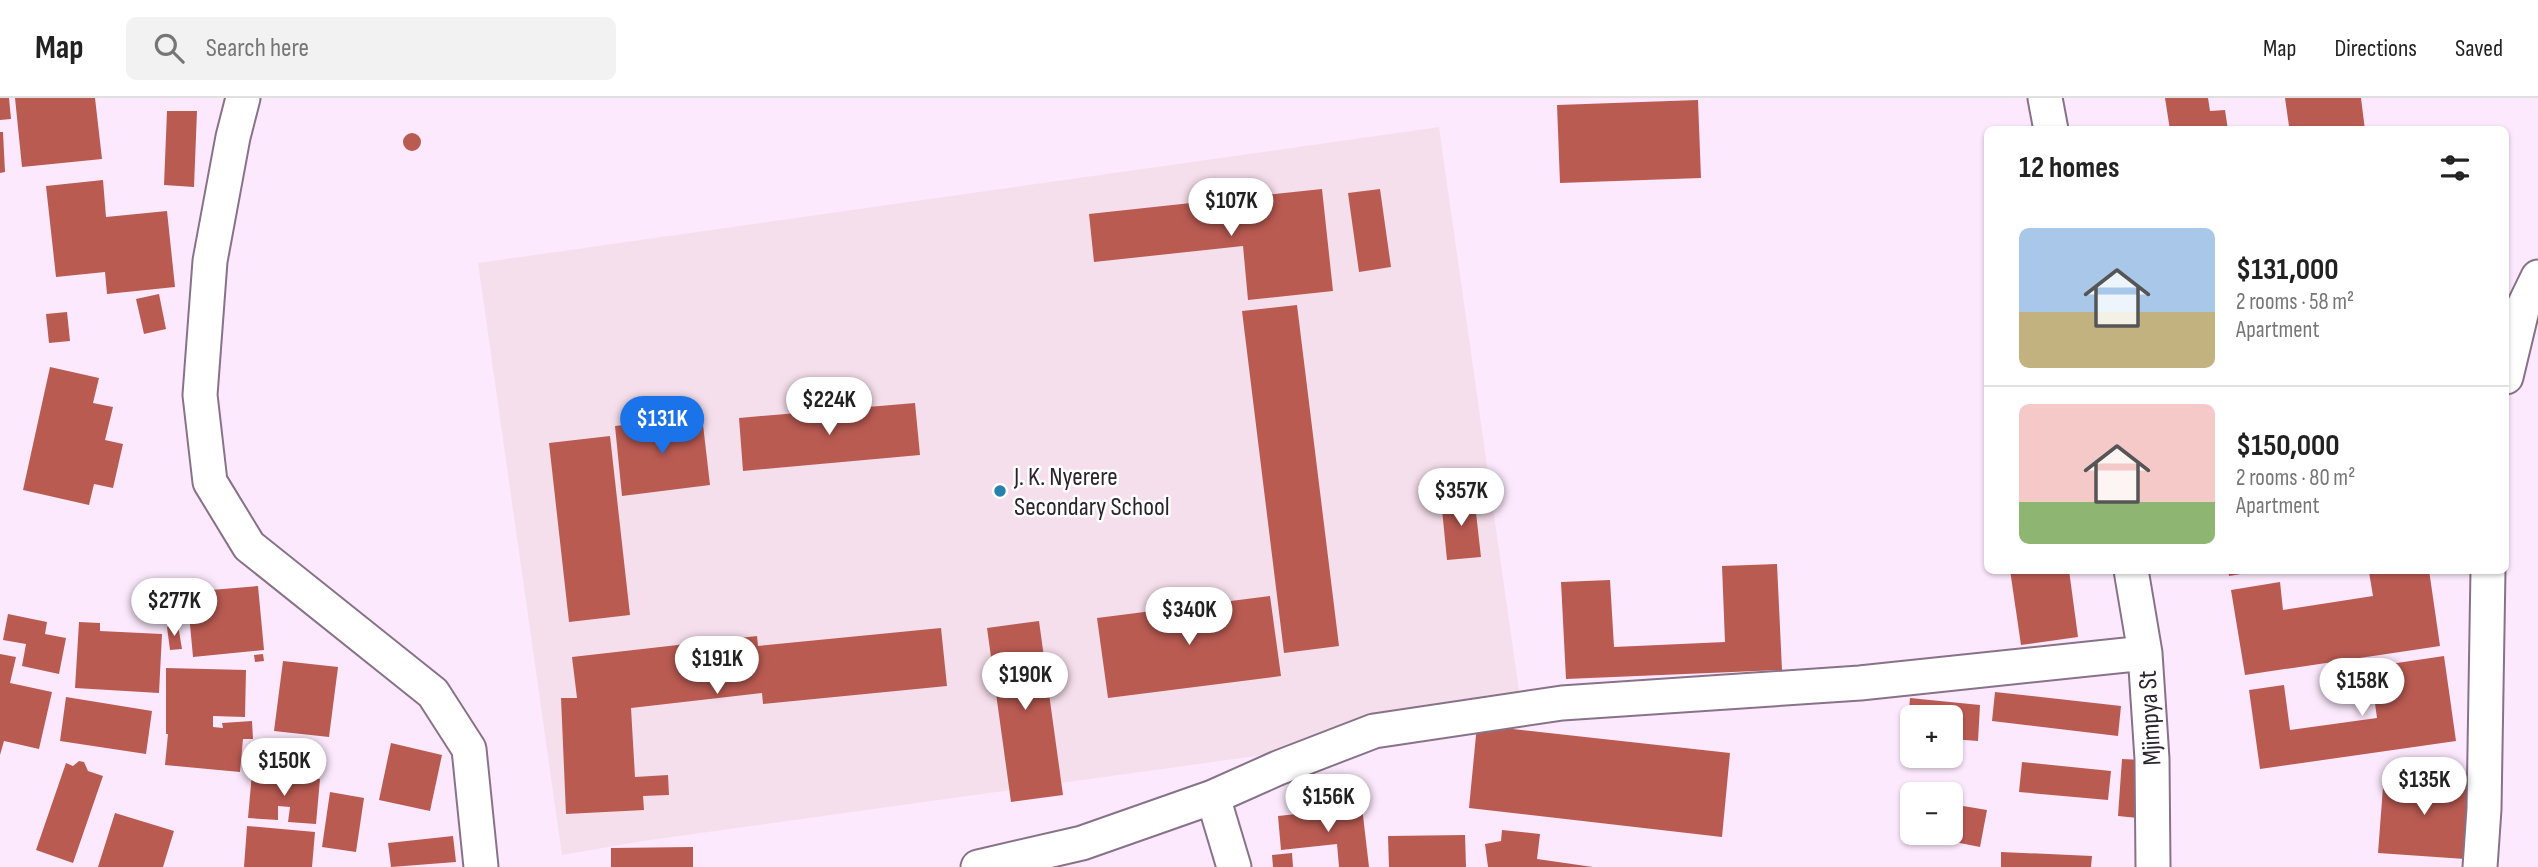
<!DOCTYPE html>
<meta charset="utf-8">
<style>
body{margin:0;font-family:"Sofia Sans Condensed",sans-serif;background:#f2f2f2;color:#222;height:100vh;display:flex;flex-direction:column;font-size:26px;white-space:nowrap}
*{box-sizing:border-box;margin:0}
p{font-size:23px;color:#767676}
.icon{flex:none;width:38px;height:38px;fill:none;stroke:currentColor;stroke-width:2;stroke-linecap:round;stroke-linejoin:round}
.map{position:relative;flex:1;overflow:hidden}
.details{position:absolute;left:1984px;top:28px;width:525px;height:448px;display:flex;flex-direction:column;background:#fff;border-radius:10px;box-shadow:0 2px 5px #0004}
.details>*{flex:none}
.fabs{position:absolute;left:1900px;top:607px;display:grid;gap:14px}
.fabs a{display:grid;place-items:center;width:63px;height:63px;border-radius:10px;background:#fff;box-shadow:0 2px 5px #0004;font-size:35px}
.price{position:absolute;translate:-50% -60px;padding:0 16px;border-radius:24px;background:#fff;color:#222;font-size:23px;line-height:46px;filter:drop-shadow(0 2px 4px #0008)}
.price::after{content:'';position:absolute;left:50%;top:42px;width:21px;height:16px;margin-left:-10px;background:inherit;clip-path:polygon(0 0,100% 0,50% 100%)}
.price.active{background:#1a73e8;color:#fff}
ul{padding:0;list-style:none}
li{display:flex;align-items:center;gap:21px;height:175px;padding:0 35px}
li+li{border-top:2px solid #e0e0e0}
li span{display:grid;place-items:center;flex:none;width:196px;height:140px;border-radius:10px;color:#555}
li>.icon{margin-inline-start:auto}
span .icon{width:84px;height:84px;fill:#fffc;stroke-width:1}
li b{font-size:30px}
h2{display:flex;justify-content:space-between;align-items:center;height:84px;padding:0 35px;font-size:30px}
header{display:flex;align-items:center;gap:42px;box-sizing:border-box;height:98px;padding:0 35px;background:#fff;border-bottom:2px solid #e0e0e0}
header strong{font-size:33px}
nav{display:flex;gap:38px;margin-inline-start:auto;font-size:24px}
.search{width:490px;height:63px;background:#f2f2f2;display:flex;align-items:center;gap:18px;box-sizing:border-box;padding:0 24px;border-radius:10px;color:#767676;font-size:26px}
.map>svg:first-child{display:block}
</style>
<header>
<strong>Map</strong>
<div class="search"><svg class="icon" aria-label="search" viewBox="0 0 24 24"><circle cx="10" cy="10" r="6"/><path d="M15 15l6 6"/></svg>Search here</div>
<nav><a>Map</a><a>Directions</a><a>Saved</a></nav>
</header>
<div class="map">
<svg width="2538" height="769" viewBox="0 0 2538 769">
<rect width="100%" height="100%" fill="#fce9fd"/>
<path fill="#f6dfec" d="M1439,29L1523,621L643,743L562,757L478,165Z"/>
<path fill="#ba5b52" d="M0,0H9L11,21L0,22Z
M15,0H95L102,61L22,69Z
M2165,0H2208L2210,13L2225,12L2228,32H2170Z
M2285,0H2361L2365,32H2276L2289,28Z
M1698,2L1701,80L1560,85L1557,7Z
M167,13H197L194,89L164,87Z
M0,34H3L5,74L0,75Z
M403 44a9 9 0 1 1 18 0a9 9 0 1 1-18 0Z
M103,82L106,119L167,113L175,189L107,196L105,174L56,179L46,88Z
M1322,91L1333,193L1248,202L1243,148L1094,164L1089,116Z
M1380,91L1391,169L1359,174L1348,95Z
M159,196L166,231L144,236L136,201Z
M1297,207L1339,548L1284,555L1242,213Z
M67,214L70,243L49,245L46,216Z
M50,269L99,280L93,305L113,309L105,342L123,346L113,390L94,386L89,407L23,392Z
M915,305L920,357L743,373L739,320Z
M702,318L710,387L622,398L615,328Z
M610,338L630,517L569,524L549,345Z
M1474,397L1481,459L1447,462L1441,401Z
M1777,466L1782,572L1566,581L1561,484L1610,482L1614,549L1725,544L1722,468Z
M2010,472H2069L2078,539L2021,547Z
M2228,472H2253V474L2229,478Z
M2381,472H2429L2440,548L2245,577L2231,492L2280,484L2283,512L2373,498L2369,474Z
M258,488L264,552L193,559L187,494Z
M1270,498L1281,578L1108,600L1097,520Z
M8,516L47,524L45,536L66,540L59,576L22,568L26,546L3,542Z
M1039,523L1063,697L1011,704L987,530Z
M79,524L100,525V533L162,536L159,595L75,590Z
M178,527L182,551L170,552L167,529Z
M941,530L947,588L763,606L762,595L631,610L635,679L668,677L669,697L643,698L644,712L566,716L561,600H577L572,559L757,538L758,548Z
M0,556L16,559L10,585L52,594L39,651L4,643L0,657Z
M263,556L264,563L255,564L254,557Z
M2444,558L2456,643L2260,671L2249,592L2284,587L2290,632L2377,620L2370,569Z
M283,563L338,569L329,639L274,633Z
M166,570L246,572L245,619L213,618V629L223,630L222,625L252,623L253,641H243L240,674L165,667L168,636H166Z
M1995,594L2121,608L2118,638L1992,623Z
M66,599L152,613L146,656L60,643Z
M1910,600L1980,607L1978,643L1951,641V620H1913V637H1907Z
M1477,627L1730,655L1722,739L1469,710Z
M391,645L442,657L430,713L379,702Z
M2122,661L2142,662L2138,720L2118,718Z
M79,663L84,664L88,673L103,678L73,765L36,752L66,665L73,668Z
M2022,664L2111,673L2108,702L2019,694Z
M252,675L320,681L316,726L288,724L290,709L278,708V722L248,720Z
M2384,676L2470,682L2465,761L2378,755Z
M330,694L364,700L356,754L322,749Z
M1951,706L1987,712L1980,749L1914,736L1951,735Z
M1362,709L1369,769H1339L1337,746L1281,752L1278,718Z
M115,715L174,733L163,769H98Z
M1912,716H1913V736L1908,735Z
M247,728L315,734L312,769H244Z
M1502,732L1540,736L1537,761L1593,769H1488L1485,746L1501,743Z
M1465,737L1466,769H1389L1388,738Z
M453,738L456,764L391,769L388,745Z
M693,749V769H611V750Z
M2001,754L2092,758L2091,769H2001Z
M1292,755L1293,769H1273L1272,757Z"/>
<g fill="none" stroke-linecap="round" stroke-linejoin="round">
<defs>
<path id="minor" d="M243,0L233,39L210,163L200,297L210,384L249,448L433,595L469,651L481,769
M2045,0L2051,32
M2506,279L2522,212L2538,179
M2131,472L2145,555L2152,661L2153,769
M1213,699L1234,769
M978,769L1082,745L1213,699L1278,670L1374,633L1562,605L1860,585L2145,555
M2480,769L2484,711L2488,472"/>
</defs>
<use href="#minor" stroke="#877288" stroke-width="37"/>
<use href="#minor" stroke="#fff" stroke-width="33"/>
</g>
<circle fill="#2880af" stroke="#fff" stroke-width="2.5" cx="1000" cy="393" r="7"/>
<g text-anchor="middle" stroke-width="5" stroke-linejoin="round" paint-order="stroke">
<g font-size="26" fill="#2c232c" stroke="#fff" text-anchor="start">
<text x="1014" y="387">J. K. Nyerere<tspan x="1014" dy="30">Secondary School</tspan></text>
</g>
<g font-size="26" fill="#2c232c" stroke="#fff">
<text transform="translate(2149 620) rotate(-93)" y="9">Mjimpya St</text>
</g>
</g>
</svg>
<div class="fabs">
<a>+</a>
<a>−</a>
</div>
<b class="price" style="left:1231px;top:140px">$107K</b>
<b class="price" style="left:829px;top:339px">$224K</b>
<b class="price active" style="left:662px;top:358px">$131K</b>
<b class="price" style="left:1461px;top:430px">$357K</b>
<b class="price" style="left:174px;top:540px">$277K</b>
<b class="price" style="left:1189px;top:549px">$340K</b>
<b class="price" style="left:717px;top:598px">$191K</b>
<b class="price" style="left:1025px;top:614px">$190K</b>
<b class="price" style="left:2362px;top:620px">$158K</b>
<b class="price" style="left:284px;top:700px">$150K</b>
<b class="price" style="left:2424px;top:719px">$135K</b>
<b class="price" style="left:1328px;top:736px">$156K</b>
<section class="details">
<h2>12 homes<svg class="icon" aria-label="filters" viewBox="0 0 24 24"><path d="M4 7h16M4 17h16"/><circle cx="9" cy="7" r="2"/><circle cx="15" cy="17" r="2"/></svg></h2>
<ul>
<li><span style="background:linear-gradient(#a9c7e8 60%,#c2b280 0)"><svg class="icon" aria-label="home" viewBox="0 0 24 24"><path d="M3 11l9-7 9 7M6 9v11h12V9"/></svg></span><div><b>$131,000</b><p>2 rooms · 58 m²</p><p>Apartment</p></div></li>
<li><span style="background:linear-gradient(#f6c9c9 70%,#8fb573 0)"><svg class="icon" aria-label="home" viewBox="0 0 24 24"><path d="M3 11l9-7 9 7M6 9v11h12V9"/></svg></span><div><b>$150,000</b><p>2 rooms · 80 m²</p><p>Apartment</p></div></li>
</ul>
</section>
</div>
